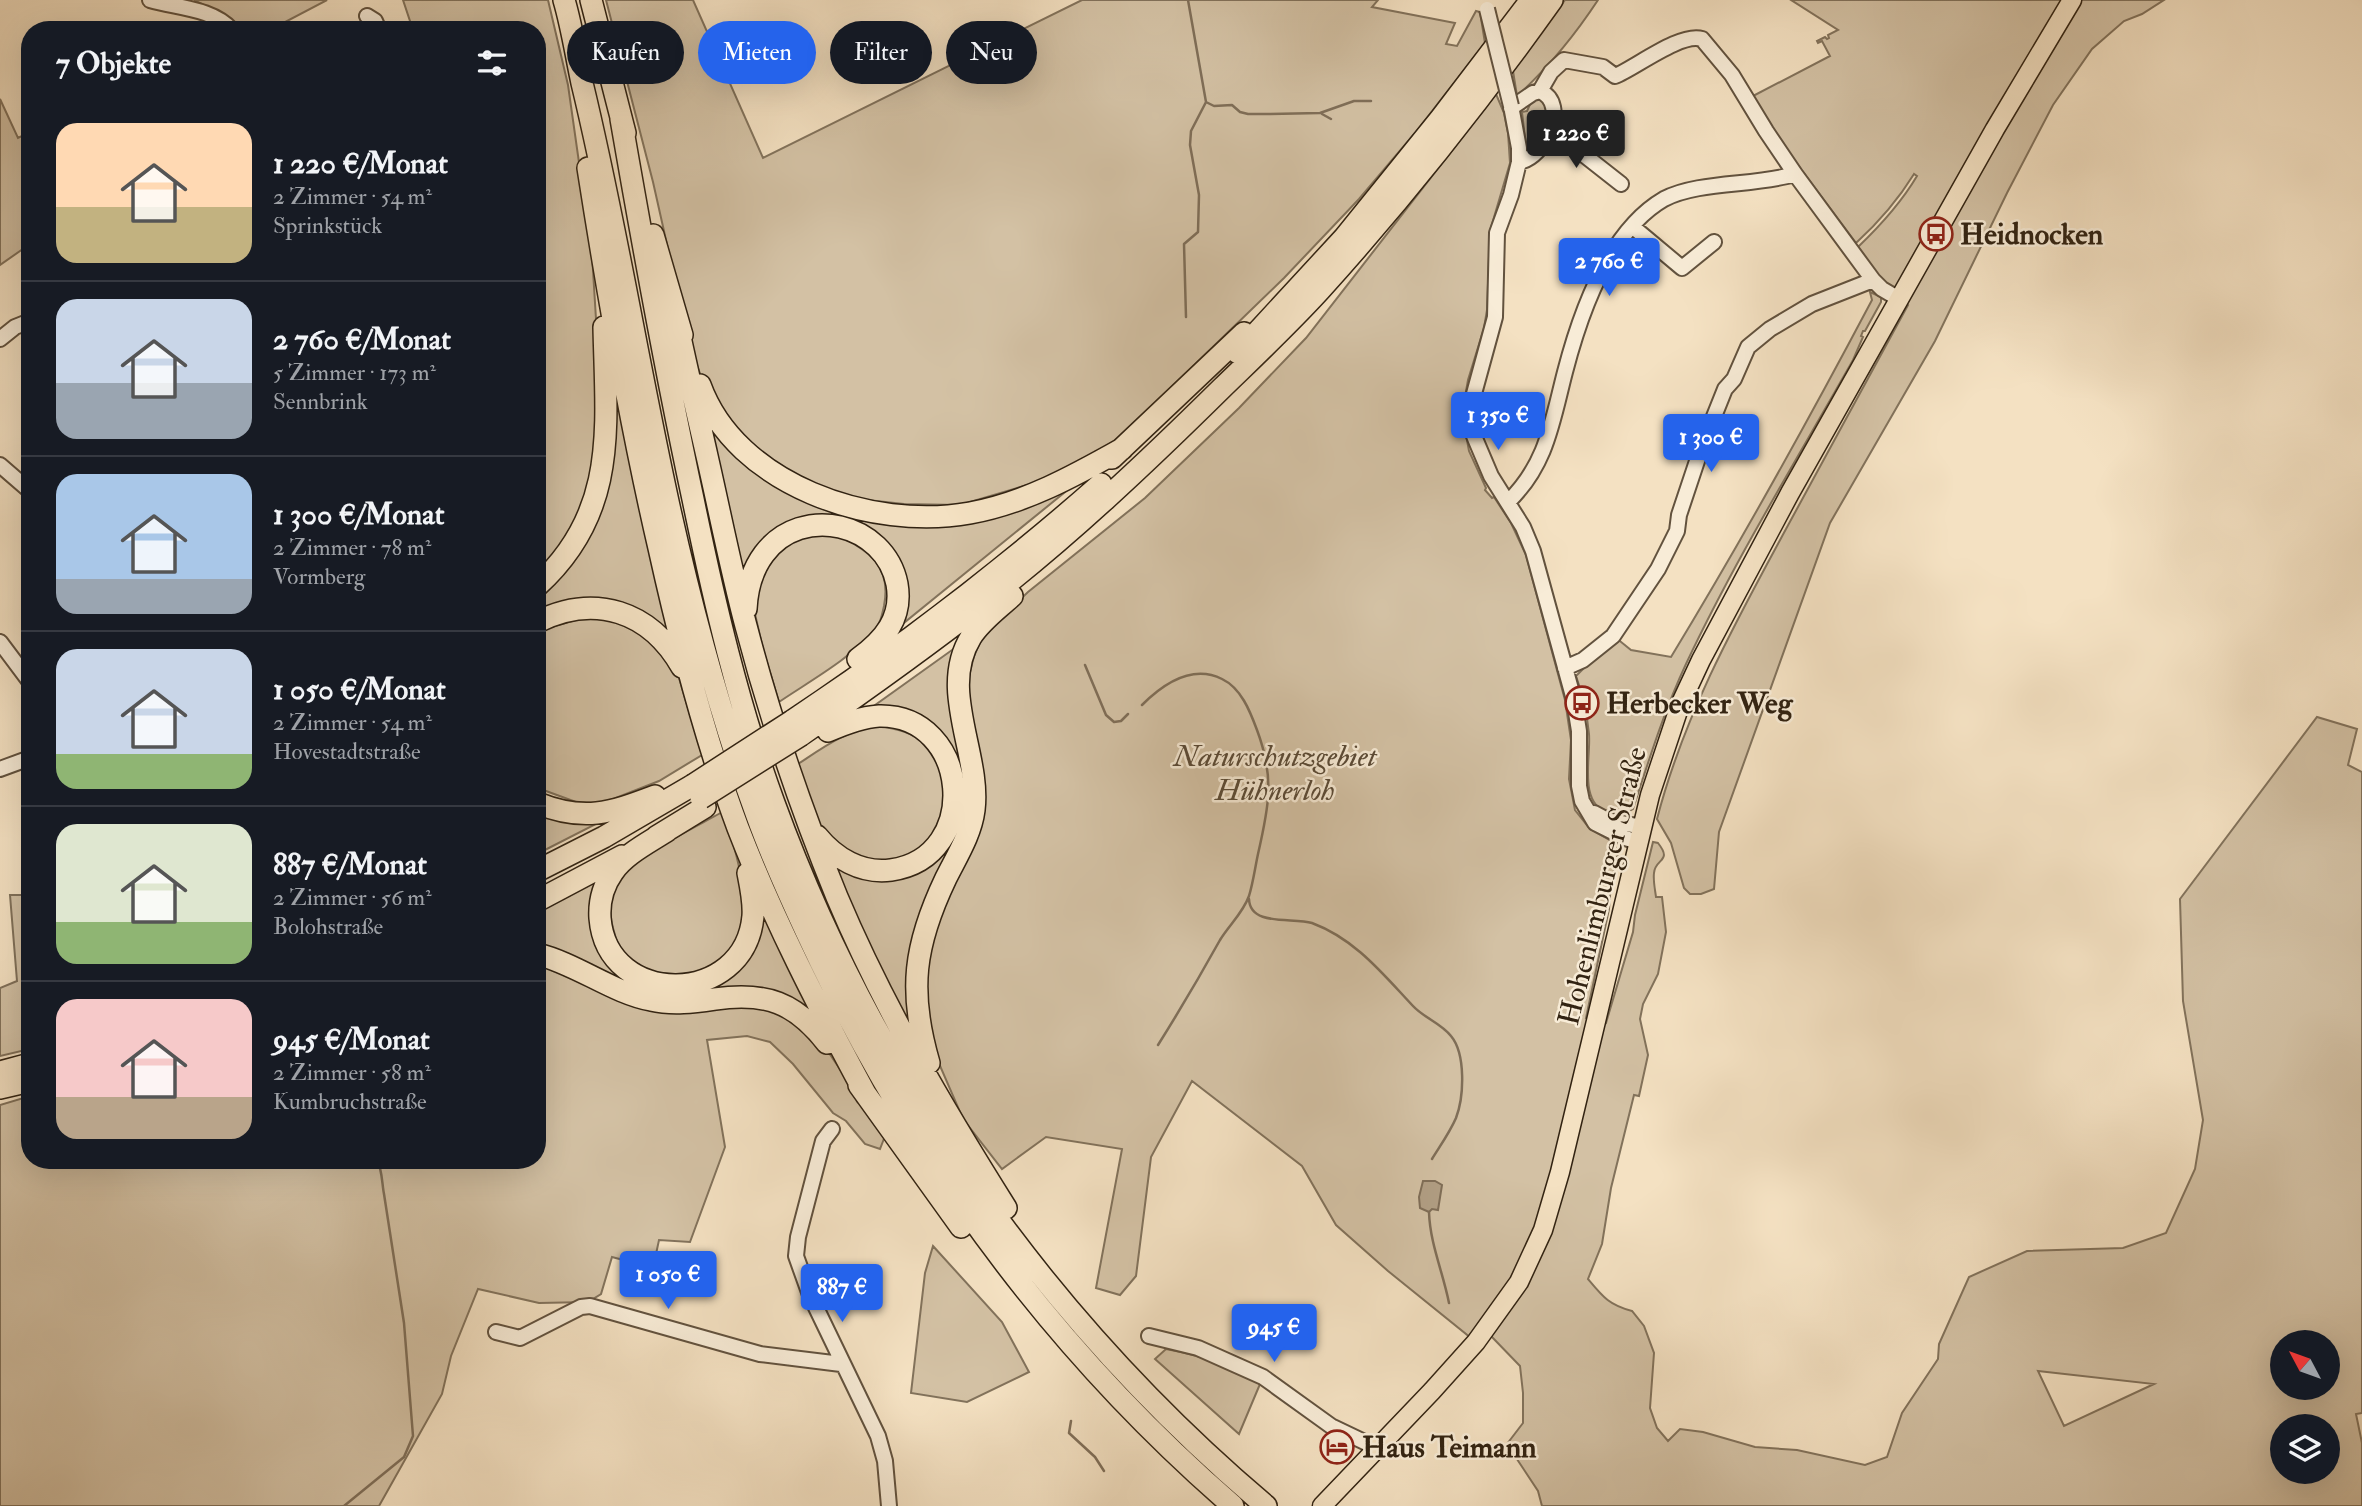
<!DOCTYPE html>
<html lang="de">
<meta charset="utf-8">
<style>
body{margin:0;font-family:"IM FELL Double Pica",serif;background:#242831;color:#f1f3f6;height:100vh;display:flex;flex-direction:column;font-size:26px;white-space:nowrap}
*{box-sizing:border-box;margin:0}
p{font-size:23px;color:#9ea1a6}
.icon{flex:none;width:38px;height:38px;fill:none;stroke:currentColor;stroke-width:2;stroke-linecap:round;stroke-linejoin:round}
.map{position:relative;flex:1;overflow:hidden}
.side{position:absolute;left:21px;top:21px;width:525px;height:1148px;display:flex;flex-direction:column;background:#171b24;border-radius:28px;box-shadow:0 7px 28px #0002}
.side>*{flex:none}
.banner{position:absolute;left:567px;top:21px;width:665px;height:63px;display:flex;gap:14px}
.needle{width:46px;rotate:311deg}
.buttons{position:absolute;left:2270px;top:1330px;display:grid;gap:14px}
.buttons a{display:grid;place-items:center;width:70px;height:70px;border-radius:50%;background:#171b24;box-shadow:0 7px 28px #0002;font-size:35px}
.price{position:absolute;translate:-50% -60px;padding:0 16px;border-radius:7px;background:#2563eb;color:#fff;font-size:23px;line-height:46px;filter:drop-shadow(0 2px 4px #0008)}
.price::after{content:'';position:absolute;left:50%;top:42px;width:21px;height:16px;margin-left:-10px;background:inherit;clip-path:polygon(0 0,100% 0,50% 100%)}
.price.on{background:#222;color:#fff}
ul{padding:0;list-style:none}
li{display:flex;align-items:center;gap:21px;height:175px;padding:0 35px}
li+li{border-top:2px solid #363941}
li span{display:grid;place-items:center;flex:none;width:196px;height:140px;border-radius:21px;color:#555}
li>.icon{margin-inline-start:auto}
span .icon{width:84px;height:84px;fill:#fffc;stroke-width:1}
li b{font-size:30px}
h2{display:flex;justify-content:space-between;align-items:center;height:84px;padding:0 35px;font-size:30px}
.chip{padding:0 24px;border-radius:32px;background:#171b24;box-shadow:0 7px 28px #0002;font-size:24px;line-height:63px}
.chip.on{background:#2563eb;color:#fff}
.map>svg:first-child{display:block}
</style>
<div class="map">
<svg width="2362" height="1506" viewBox="0 0 2362 1506">
<rect width="100%" height="100%" fill="#f4e1c2"/>
<filter id="stains"><feTurbulence type="fractalNoise" baseFrequency=".00286" numOctaves="4"/><feColorMatrix values="0 0 0 0 .2 0 0 0 0 .09 0 0 0 0 .02 0 0 0 .5 -.17"/></filter>
<radialGradient id="worn" r=".72"><stop offset=".6" stop-color="#630" stop-opacity="0"/><stop offset="1" stop-color="#630" stop-opacity=".3"/></radialGradient>
<path fill="#d3c1a4" stroke="#82725b" stroke-width="2" fill-rule="evenodd" d="M194,0H327L270,30H238L220,13Z
M403,0H548L568,85L592,254L602,417L584,512L537,579V30H413Z
M606,0H693L763,158L1082,0H1378L1372,7L1455,23L1446,44L1457,46L1476,11L1480,12L1485,43L1415,133L1359,199L1284,278L1157,401L1136,425L1100,451L1051,478L960,505L904,504L849,498L801,480L737,435L701,376L690,347L653,182Z
M1565,0H1598C1575,35 1548,68 1517,96L1513,71Z
M1791,0H2164L2142,14L2124,21L2092,49L2053,105L2007,193L1935,341L1830,523L1719,832L1714,889L1701,894H1690L1684,888L1671,843L1657,819C1684,715 1735,623 1786,529C1827,455 1867,380 1908,305L1899,299L1903,292L1883,282L1858,247C1881,225 1901,203 1917,176L1914,174C1898,200 1879,222 1856,243L1786,149L1753,96L1830,56L1822,41L1818,43L1817,41L1825,37L1827,39L1829,38L1828,35L1838,30Z
M1496,94L1504,113L1508,133L1510,163L1490,231L1487,310L1484,328L1468,380L1463,408L1464,424L1469,451L1486,488L1485,490L1492,498L1494,497L1511,523L1526,555L1565,700L1571,740L1569,779L1575,810L1590,829L1613,842L1618,853L1611,883L1609,909L1586,1018L1606,1023L1633,932L1635,915L1653,842L1658,843C1673,862 1655,858 1654,873C1653,881 1655,889 1656,897H1662L1666,932L1658,974L1643,1004L1640,1019L1648,1055L1639,1096L1634,1095L1611,1188L1602,1244L1588,1279C1603,1297 1609,1305 1632,1311L1644,1326L1654,1353L1650,1408L1657,1428L1668,1441L1680,1429L1703,1432L1755,1447L1797,1450L1865,1465L1887,1457L1902,1413L1938,1359L1939,1344L1969,1277L2027,1251L2123,1248L2166,1233L2195,1169L2203,1120L2183,1001L2180,899L2317,717L2357,729L2348,765L2362,772V1413L2356,1414L2362,1443V1506H1542L1538,1491L1507,1444L1523,1423V1393L1520,1366L1491,1336L1476,1342L1388,1271L1336,1225L1302,1166L1192,1081L1151,1157L1136,1276L1120,1295L1096,1288L1122,1149L1046,1137L1002,1169L963,1119L934,1052L929,1033L924,971L935,925L970,846L967,684L974,656L981,640L994,624L1028,592L1145,498L1239,408L1306,338ZM2282,1342H2328V1388H2282ZM2038,1371L2154,1384L2064,1426ZM2282,1426H2328V1472H2282Z
M1540,96L1548,102V128L1531,149L1526,146L1522,112L1527,111L1532,100Z
M0,99L18,138L30,132V244L0,265Z
M1870,292L1881,297V302L1865,331H1863L1861,336L1863,337L1853,360C1796,461 1735,560 1686,664C1664,711 1649,760 1633,809C1625,814 1618,817 1608,813C1578,803 1591,758 1589,734C1587,714 1583,695 1576,676L1615,637L1631,650L1671,657C1742,540 1808,421 1872,300Z
M609,337L674,641L641,615L537,616V599L553,584L582,546Z
M703,409L726,442L877,521L1075,484L905,622L907,608L899,563L811,519L743,585Z
M836,534C868,550 892,565 884,606C882,615 880,625 874,631C850,659 810,681 779,702L763,649L755,614L757,584L772,556L785,545L802,537Z
M583,618L613,620L637,629L672,666L679,678L702,755L659,781L603,803L576,802L546,791L537,785V631Z
M959,645L968,812L936,884L918,1045L874,956L830,857L864,874L947,842L944,743L864,713Z
M878,726C894,728 911,732 923,742C951,765 953,812 930,839C906,867 865,867 839,844C833,838 824,832 820,825C809,808 803,785 795,766C824,747 844,731 878,726Z
M537,810L598,823L537,854Z
M724,811C734,848 749,887 741,926C730,981 651,992 620,947C616,942 615,934 613,928C608,911 611,892 621,877C637,855 698,826 724,811Z
M602,877L618,968L719,980L758,896L818,1023L810,1015L664,995L537,949V911Z
M10,895H30V1049L0,1056V988L17,981Z
M537,962L582,977L781,1012L827,1050L885,1136L880,1149L865,1144L846,1121L833,1113L793,1064L770,1042L747,1036L707,1040L725,1147L690,1242L659,1240L653,1268L612,1257L601,1294L588,1302L539,1303L478,1289L451,1356L442,1394L379,1506H0V1105L30,1096V1160H537Z
M933,1246L1002,1322L1029,1372L967,1402L911,1393L925,1273Z
M1166,1349C1199,1355 1232,1365 1260,1384L1239,1434L1155,1359Z"/>
<path fill="#b2a086" stroke="#7f6e58" stroke-width="2" d="M1423,1181H1435L1442,1185L1438,1210L1432,1209L1429,1212L1420,1208L1419,1197Z"/>
<g fill="none" stroke-linecap="round" stroke-linejoin="round">
<path stroke="#7f6e58" stroke-width="2.5" d="M1206,102L1214,106L1232,105L1240,112L1248,114H1267L1320,113L1354,101H1371
M1322,114L1331,119
M1186,317L1184,244L1198,232L1199,195L1190,145L1191,131L1206,102L1188,0
M1085,665L1106,715L1114,722L1121,721L1128,714
M1142,705C1162,685 1192,664 1222,679C1241,688 1250,711 1257,730C1275,778 1269,806 1258,854C1255,868 1253,883 1249,896C1243,913 1229,925 1220,940C1200,976 1180,1010 1158,1045
M1249,899C1250,927 1293,917 1312,923C1355,939 1382,973 1413,1006C1424,1018 1441,1023 1451,1036C1466,1054 1464,1097 1456,1118C1450,1132 1440,1146 1432,1159
M1429,1212C1430,1244 1443,1272 1449,1303
M1071,1421L1069,1433L1095,1457L1104,1471
M344,1506L404,1457L413,1436L404,1323L384,1194C382,1184 382,1168 377,1160"/>
<defs>
<path id="minor" d="M150,0C178,8 212,8 232,30
M367,16L375,21L379,30
M1540,91L1551,72L1564,60L1603,67L1615,76C1635,68 1681,32 1702,39L1732,75L1766,131L1795,174L1873,280L1882,289L1899,299
M1511,106L1519,148V162L1511,195L1497,233L1495,317L1472,401L1474,436L1491,476L1523,527L1533,551L1574,700L1579,731V786L1582,801L1595,823L1625,838L1639,842
M1511,108L1533,93L1540,91C1570,104 1545,158 1519,162
M1551,129L1621,184
M1633,227L1682,268L1714,242
M0,339L15,327L30,321
M0,465L30,491
M1508,502C1547,464 1552,422 1565,372C1580,314 1609,231 1664,199C1698,181 1756,186 1795,174
M0,642L30,682
M1565,668L1583,660L1613,636L1658,569L1677,531L1679,515L1701,449L1725,389L1734,379L1748,347L1770,329L1812,304L1873,280
M0,769L30,758
M1594,813L1607,820L1642,827
M832,1129L823,1141L798,1237L796,1256L810,1295L878,1436L885,1461L889,1506
M496,1332L520,1338L581,1307L590,1306L760,1354L841,1364
M1149,1336L1198,1348L1263,1377L1331,1426L1377,1448"/>
<path id="major" d="M1322,1506L1432,1391L1476,1342L1519,1282L1543,1230L1560,1172L1650,795L1680,705L1701,660L1790,493L1995,129L2072,0"/>
<path id="highway" d="M564,0C572,27 576,55 582,83C616,223 638,365 669,506C692,610 720,715 757,816C775,866 798,915 821,963C922,1171 1059,1355 1233,1506
M591,0L625,133
M621,119C643,246 666,373 693,499C714,601 738,705 774,803C873,1075 1046,1320 1266,1506
M588,168C608,296 630,423 659,548C680,643 704,737 738,828C774,921 819,1008 866,1095
M653,235L682,335
M677,322C686,367 697,411 707,456C720,513 731,570 746,626C770,718 801,809 837,897C883,1006 943,1108 1006,1208
M1238,353L1344,238L1441,118L1531,0
M700,385C736,485 872,531 970,513C1025,503 1074,476 1122,449
M1112,458L1244,333
M537,586C619,512 606,426 604,327
M746,609C747,589 752,570 764,554C802,503 885,523 897,584C903,618 884,640 858,659
M537,622C595,593 650,611 682,667
M792,721C900,649 1003,570 1101,484
M801,735C863,692 925,648 985,601C1069,536 1147,462 1222,388C1255,356 1289,324 1320,290C1403,198 1480,101 1552,0
M537,803C584,822 610,813 655,796
M668,830C650,842 625,854 613,872C603,886 599,902 600,918C607,1008 745,1007 753,916C754,902 751,888 748,873
M817,836C835,858 861,874 891,870C983,857 970,714 879,716C861,717 844,724 828,731
M656,837L705,807
M537,871L604,837L693,785
M537,901L622,856
M537,954C577,964 613,993 651,1000C673,1005 694,1002 715,999C766,992 795,1002 827,1043
M929,1063C908,991 914,945 946,878C957,856 971,834 974,810C981,754 938,690 971,637C981,621 998,609 1012,596
M0,1072L30,1064
M859,1085L961,1227
M0,1088L30,1081"/>
</defs>
<use href="#minor" stroke="#62523e" stroke-width="18"/>
<use href="#major" stroke="#322312" stroke-width="21"/>
<use href="#highway" stroke="#322312" stroke-width="24"/>
<use href="#minor" stroke="#f8ecd7" stroke-width="14"/>
<use href="#major" stroke="#f4e1c2" stroke-width="18"/>
<use href="#highway" stroke="#f4e1c2" stroke-width="21"/>
<defs>
<path id="minor-bridge" d="M1487,9L1511,106"/>
<path id="highway-bridge" d="M693,785L792,721
M701,798L801,735"/>
</defs>
<use href="#minor-bridge" stroke="#62523e" stroke-width="18" stroke-linecap="butt"/>
<use href="#highway-bridge" stroke="#322312" stroke-width="24" stroke-linecap="butt"/>
<use href="#minor-bridge" stroke="#f8ecd7" stroke-width="14"/>
<use href="#highway-bridge" stroke="#f4e1c2" stroke-width="21"/>
</g>
<defs>
<symbol id="bus-ring" viewBox="-11 -11 22 22"><circle r="9.5" fill="#f8ecd7" stroke="#8f2418" stroke-width="1.5"/><path d="M-5-6H5V4H4V6H2V4H-2V6H-4V4H-5ZM-3.5-4V0h7V-4ZM-3.5 1.2v1.5H-2V1.2ZM2 1.2v1.5H3.5V1.2Z" fill="#8f2418"/></symbol>
<symbol id="hotel-ring" viewBox="-11 -11 22 22"><circle r="9.5" fill="#f8ecd7" stroke="#8f2418" stroke-width="1.5"/><path d="M-6-4.5h1.5V1H6V5H4.5V3h-9V5H-6ZM-4 0a1.8 1.8 0 1 1 3.6 0ZM.5 0V-2.5h3Q6-2.5 6 0Z" fill="#8f2418"/></symbol>
</defs>
<g fill-rule="evenodd">
<use href="#bus-ring" x="1917" y="215" width="38" height="38"/>
<use href="#bus-ring" x="1563" y="684" width="38" height="38"/>
<use href="#hotel-ring" x="1318" y="1428" width="38" height="38"/>
</g>
<g text-anchor="middle" stroke-width="5" stroke-linejoin="round" paint-order="stroke">
<g font-size="30" font-weight="bold" fill="#322312" stroke="#f8ecd7" text-anchor="start">
<text x="1960" y="244">Heidnocken</text>
<text x="1606" y="713">Herbecker Weg</text>
<text x="1362" y="1457">Haus Teimann</text>
</g>
<g font-size="30" font-style="italic" fill="#5a4a36" stroke="#f8ecd7">
<text x="1275" y="766">Naturschutzgebiet<tspan x="1275" dy="34">Hühnerloh</tspan></text>
</g>
<g font-size="30" fill="#322312" stroke="#f8ecd7">
<text transform="translate(1602 886) rotate(-76)" y="10">Hohenlimburger Straße</text>
</g>
</g>
<rect width="100%" height="100%" filter="url(#stains)"/>
<rect width="100%" height="100%" fill="url(#worn)"/>
</svg>
<div class="buttons">
<a><svg class="needle" viewBox="-14 -14 28 28"><path d="M0-13l5 13h-10z" fill="#e53935"/><path d="M0 13l5-13h-10z" fill="#9ea1a6"/></svg></a>
<a><svg class="icon" aria-label="layers" viewBox="0 0 24 24"><path d="M12 4l9 5-9 5-9-5zM3 14l9 5 9-5"/></svg></a>
</div>
<b class="price on" style="left:1576px;top:170px">1 220 €</b>
<b class="price" style="left:1609px;top:298px">2 760 €</b>
<b class="price" style="left:1498px;top:452px">1 350 €</b>
<b class="price" style="left:1711px;top:474px">1 300 €</b>
<b class="price" style="left:668px;top:1311px">1 050 €</b>
<b class="price" style="left:842px;top:1324px">887 €</b>
<b class="price" style="left:1274px;top:1364px">945 €</b>
<div class="banner">
<a class="chip">Kaufen</a>
<a class="chip on">Mieten</a>
<a class="chip">Filter</a>
<a class="chip">Neu</a>
</div>
<section class="side">
<h2>7 Objekte<svg class="icon" aria-label="filters" viewBox="0 0 24 24"><path d="M4 7h16M4 17h16"/><circle cx="9" cy="7" r="2"/><circle cx="15" cy="17" r="2"/></svg></h2>
<ul>
<li><span style="background:linear-gradient(#ffd9b3 60%,#c2b280 0)"><svg class="icon" aria-label="home" viewBox="0 0 24 24"><path d="M3 11l9-7 9 7M6 9v11h12V9"/></svg></span><div><b>1 220 €/Monat</b><p>2 Zimmer · 54 m²</p><p>Sprinkstück</p></div></li>
<li><span style="background:linear-gradient(#c9d6e8 60%,#9aa5b1 0)"><svg class="icon" aria-label="home" viewBox="0 0 24 24"><path d="M3 11l9-7 9 7M6 9v11h12V9"/></svg></span><div><b>2 760 €/Monat</b><p>5 Zimmer · 173 m²</p><p>Sennbrink</p></div></li>
<li><span style="background:linear-gradient(#a9c7e8 75%,#9aa5b1 0)"><svg class="icon" aria-label="home" viewBox="0 0 24 24"><path d="M3 11l9-7 9 7M6 9v11h12V9"/></svg></span><div><b>1 300 €/Monat</b><p>2 Zimmer · 78 m²</p><p>Vormberg</p></div></li>
<li><span style="background:linear-gradient(#c9d6e8 75%,#8fb573 0)"><svg class="icon" aria-label="home" viewBox="0 0 24 24"><path d="M3 11l9-7 9 7M6 9v11h12V9"/></svg></span><div><b>1 050 €/Monat</b><p>2 Zimmer · 54 m²</p><p>Hovestadtstraße</p></div></li>
<li><span style="background:linear-gradient(#dfe7d0 70%,#8fb573 0)"><svg class="icon" aria-label="home" viewBox="0 0 24 24"><path d="M3 11l9-7 9 7M6 9v11h12V9"/></svg></span><div><b>887 €/Monat</b><p>2 Zimmer · 56 m²</p><p>Bolohstraße</p></div></li>
<li><span style="background:linear-gradient(#f6c9c9 70%,#b9a48a 0)"><svg class="icon" aria-label="home" viewBox="0 0 24 24"><path d="M3 11l9-7 9 7M6 9v11h12V9"/></svg></span><div><b>945 €/Monat</b><p>2 Zimmer · 58 m²</p><p>Kumbruchstraße</p></div></li>
</ul>
</section>
</div>
